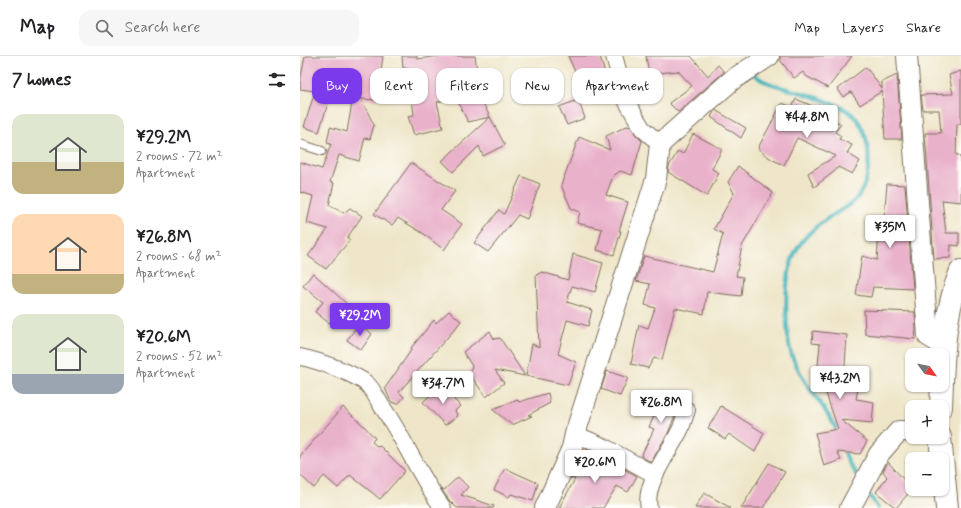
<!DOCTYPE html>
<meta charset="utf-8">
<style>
body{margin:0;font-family:Mynerve,sans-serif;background:#f6f6f6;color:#202124;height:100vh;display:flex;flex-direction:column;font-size:15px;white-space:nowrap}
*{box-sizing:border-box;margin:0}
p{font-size:13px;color:#757577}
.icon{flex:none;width:22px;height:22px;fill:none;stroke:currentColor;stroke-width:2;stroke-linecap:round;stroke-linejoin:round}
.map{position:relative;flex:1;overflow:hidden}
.details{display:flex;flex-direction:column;background:#fff;width:300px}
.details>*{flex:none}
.hud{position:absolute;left:12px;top:12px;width:380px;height:36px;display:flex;gap:8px}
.needle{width:26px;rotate:123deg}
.fabs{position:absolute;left:605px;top:292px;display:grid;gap:8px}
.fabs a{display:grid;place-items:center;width:44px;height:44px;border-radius:8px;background:#fff;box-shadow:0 1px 3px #0004;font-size:20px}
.price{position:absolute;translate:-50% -34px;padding:0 9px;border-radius:4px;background:#fff;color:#222;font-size:13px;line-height:26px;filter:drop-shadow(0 1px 2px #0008)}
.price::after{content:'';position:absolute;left:50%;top:24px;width:12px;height:9px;margin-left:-6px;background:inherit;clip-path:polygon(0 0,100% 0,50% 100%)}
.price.active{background:#7c3aed;color:#fff}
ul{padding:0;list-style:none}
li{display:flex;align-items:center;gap:12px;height:100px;padding:0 12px}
li span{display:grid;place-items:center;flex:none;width:112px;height:80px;border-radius:12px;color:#555}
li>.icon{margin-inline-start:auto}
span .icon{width:48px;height:48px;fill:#fffc;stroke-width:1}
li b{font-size:17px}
h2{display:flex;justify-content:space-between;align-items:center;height:48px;padding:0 12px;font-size:17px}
.pill{padding:0 14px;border-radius:12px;background:#fff;box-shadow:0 1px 3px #0004;font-size:14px;line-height:36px}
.pill.active{background:#7c3aed;color:#fff}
header{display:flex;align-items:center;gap:24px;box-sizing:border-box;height:56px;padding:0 20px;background:#fff;border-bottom:1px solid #e0e0e0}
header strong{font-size:19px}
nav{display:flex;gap:22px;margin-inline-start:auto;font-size:14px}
.search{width:280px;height:36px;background:#f6f6f6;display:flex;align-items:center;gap:10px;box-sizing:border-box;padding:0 14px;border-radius:12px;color:#757577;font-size:15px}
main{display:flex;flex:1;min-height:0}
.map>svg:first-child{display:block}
</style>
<header>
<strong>Map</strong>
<div class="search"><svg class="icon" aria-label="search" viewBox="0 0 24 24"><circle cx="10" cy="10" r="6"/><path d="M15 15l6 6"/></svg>Search here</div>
<nav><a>Map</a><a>Layers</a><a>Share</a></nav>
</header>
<main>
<section class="details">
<h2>7 homes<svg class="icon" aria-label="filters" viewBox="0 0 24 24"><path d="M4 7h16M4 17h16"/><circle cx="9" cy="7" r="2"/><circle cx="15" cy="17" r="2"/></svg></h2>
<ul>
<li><span style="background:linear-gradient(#dfe7d0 60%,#c2b280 0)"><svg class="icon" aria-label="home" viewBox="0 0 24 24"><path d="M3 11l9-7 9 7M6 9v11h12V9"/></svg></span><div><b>¥29.2M</b><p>2 rooms · 72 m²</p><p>Apartment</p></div></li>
<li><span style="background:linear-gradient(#ffd9b3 75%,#c2b280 0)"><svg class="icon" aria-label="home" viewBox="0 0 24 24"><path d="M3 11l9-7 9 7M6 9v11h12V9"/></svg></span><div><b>¥26.8M</b><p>2 rooms · 68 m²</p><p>Apartment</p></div></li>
<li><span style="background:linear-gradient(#dfe7d0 75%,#9aa5b1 0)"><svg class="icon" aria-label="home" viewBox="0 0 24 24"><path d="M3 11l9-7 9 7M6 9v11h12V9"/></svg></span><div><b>¥20.6M</b><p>2 rooms · 52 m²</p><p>Apartment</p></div></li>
</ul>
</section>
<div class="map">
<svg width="661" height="452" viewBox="0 0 661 452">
<rect width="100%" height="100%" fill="#fdfcf7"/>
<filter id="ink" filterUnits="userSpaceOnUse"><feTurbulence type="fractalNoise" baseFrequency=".025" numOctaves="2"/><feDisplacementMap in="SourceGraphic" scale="8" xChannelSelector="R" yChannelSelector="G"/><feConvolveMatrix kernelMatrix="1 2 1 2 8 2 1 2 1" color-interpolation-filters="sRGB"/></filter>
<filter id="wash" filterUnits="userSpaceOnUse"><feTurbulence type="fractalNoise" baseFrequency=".012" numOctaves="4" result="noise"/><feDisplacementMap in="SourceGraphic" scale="16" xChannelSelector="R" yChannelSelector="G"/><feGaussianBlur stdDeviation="0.9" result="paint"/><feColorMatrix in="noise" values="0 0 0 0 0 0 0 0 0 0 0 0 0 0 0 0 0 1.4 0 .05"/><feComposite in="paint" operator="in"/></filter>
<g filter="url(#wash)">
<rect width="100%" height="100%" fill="#efe6c9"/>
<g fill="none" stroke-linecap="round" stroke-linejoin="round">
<path stroke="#42b3ba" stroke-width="4" d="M452,16C460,26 473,28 484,32C503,37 541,47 554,60C573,80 574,125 554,145C545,153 534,158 524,165C503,180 491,196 488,222C485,239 486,280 491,297C494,307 501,318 506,327C517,344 531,359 538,378
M543,392L549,407L559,423
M566,434L578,452"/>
</g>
<g id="blocks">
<path fill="#e9b1ca" d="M5,0H83L77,44L61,43L74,69L70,83L65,82L59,105L39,99L30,126L34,127L29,149L44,157L50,152L62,160L47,182L50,184L26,213L8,200L28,173L7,167L13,140L0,136V106L22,113L31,88L27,87L30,71L47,76L53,41L31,38L19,76L4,71L15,35L0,33V26Z
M102,0H117V3L140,0H175L177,14L179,13L183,31L176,33L190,61L168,66L156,41L137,46L143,72L114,79L108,60L114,59L108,12H103Z
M268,0H300L312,43L293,47L285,15L277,20Z
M346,0H391L408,20L418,9L424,16L378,56L369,47L392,30L378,15L349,18Z
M480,0H552L528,32L506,20L503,16L494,22L480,4Z
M566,11L582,33V26L597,19L602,83H585L582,35L560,49L551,36L543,41L538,33Z
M661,15V68H657L656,99H659L660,102H661V146L642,144L646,177H659V190L651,189L650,202L634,203L625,77H641L639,54H623L621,39L653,38L649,19Z
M496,43L508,48L541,68L535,76L541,80L539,83L552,89L547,97L560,105L552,118L538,111L535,115L514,131L508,117L536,100L497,82L484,109L473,104L461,96L458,92L482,47L492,51Z
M278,44L285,62L267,69L259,51Z
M415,54L446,72L441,82L411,61Z
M190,61L205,89L183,100L179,90L153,116L142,105Z
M327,70L331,71L336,79L342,85L332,119L320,115L313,120L306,139L328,146L319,175H321L314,199L297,194L302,173L277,167L280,156L271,152L261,129L279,81L310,94L306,80Z
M393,78L422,93L412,113L419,117L407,140L368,116L369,110L378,95L383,98Z
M111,107L155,135L141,154L162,168L144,194L124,178L98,162L92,169L74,158Z
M438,110L473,137L442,190L436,220L443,221L441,240L407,236L404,258L375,252L362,304L354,302L348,312L331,308L339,269L348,272L355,252L345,249L350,228L336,225L344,200L413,216L423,178L414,173L434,137L428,126Z
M221,120L240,128L227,163L218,159L188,196L174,187L199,154L204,158Z
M587,128L605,129L613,233L573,231L571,241L556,239L562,200L577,204L580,162H584Z
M273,198L303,207L295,236L272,230L267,246L292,254L288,270L267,264L258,298L276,306L268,329L226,320L232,288L239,291L236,219L242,216L268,224Z
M13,217L47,248L29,267L15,256L23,246L3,230Z
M564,254L615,256L616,273L615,283L565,278Z
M149,255L161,265L154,274L99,336L104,341L98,348L91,346L85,332L112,293L111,292L134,264L136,267Z
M59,268L72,278L61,294L47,284Z
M190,275L194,283L200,282L225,320L195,314L204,327L186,341L169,317L172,310L163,296Z
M513,275L547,279L544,324H554L553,331L558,333L556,343L574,346L572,367L541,364L567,385L560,398L537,396L541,404L524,410L515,377L538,373L520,320H517L520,288L512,287Z
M307,315L328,322L320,340L301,333Z
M141,329L160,350L155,355L158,360L145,369L123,346Z
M365,336L382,342L368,377L351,406L341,400L354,373L349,371Z
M248,337L250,347L228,359L232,360L212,369L192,353L218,344L219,346Z
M421,350L464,377L455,396L429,378L425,383L408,372Z
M43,351L65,371L75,382L72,386L78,391L80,390L105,415L80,443L50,419L38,432L24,420L14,432L0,419V400Z
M284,392L288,394L285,400L312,411L315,408L337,420L328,436L317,430L303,452H259L275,423L271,422Z
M588,406L612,433L596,452L576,436L587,421L583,415Z
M469,407L485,416L463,452H441Z
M205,412L220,419L238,427L233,445L211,438L209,441L194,434Z
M158,421L168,431L161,439L194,450L193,452H157L149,444L141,433L144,434Z
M404,437L431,452H395Z"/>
</g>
</g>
<g filter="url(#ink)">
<use href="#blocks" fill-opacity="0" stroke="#7a6c5a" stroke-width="1"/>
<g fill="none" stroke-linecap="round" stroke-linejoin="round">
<defs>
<path id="service" d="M0,88L22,95"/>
<path id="minor" d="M314,0L327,46L342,72L360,88
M0,301C16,304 57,318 68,329C74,335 78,345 83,352C105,384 120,421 143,452
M275,378L303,390L355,419
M349,452C343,428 371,394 381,372C383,366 385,360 387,354"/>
<path id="tertiary" d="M607,0L628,280L644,290
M245,452L272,392L275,378L356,123L360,88L432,24L469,0
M550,452L579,398L599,375H612"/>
<path id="trunk" d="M641,351C643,305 643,258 661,215
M640,381L647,452"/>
</defs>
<use href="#service" stroke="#7a6c5a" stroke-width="10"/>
<use href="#minor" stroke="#7a6c5a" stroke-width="18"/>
<use href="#tertiary" stroke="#7a6c5a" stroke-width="22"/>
<use href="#trunk" stroke="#7a6c5a" stroke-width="24"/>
<use href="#service" stroke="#fff" stroke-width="8"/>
<use href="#minor" stroke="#fff" stroke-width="16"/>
<use href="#tertiary" stroke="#fff" stroke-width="20"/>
<use href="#trunk" stroke="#fff" stroke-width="22"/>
</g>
</g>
</svg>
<div class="fabs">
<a><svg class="needle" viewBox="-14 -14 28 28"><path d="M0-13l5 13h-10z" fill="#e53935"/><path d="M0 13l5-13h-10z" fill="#757577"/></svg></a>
<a>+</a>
<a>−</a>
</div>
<b class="price" style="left:507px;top:83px">¥44.8M</b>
<b class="price" style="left:590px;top:193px">¥35M</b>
<b class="price active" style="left:60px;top:281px">¥29.2M</b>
<b class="price" style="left:540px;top:344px">¥43.2M</b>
<b class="price" style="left:143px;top:349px">¥34.7M</b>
<b class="price" style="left:361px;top:368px">¥26.8M</b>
<b class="price" style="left:295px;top:428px">¥20.6M</b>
<div class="hud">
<a class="pill active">Buy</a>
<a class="pill">Rent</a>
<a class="pill">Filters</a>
<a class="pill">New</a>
<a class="pill">Apartment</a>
</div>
</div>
</main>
